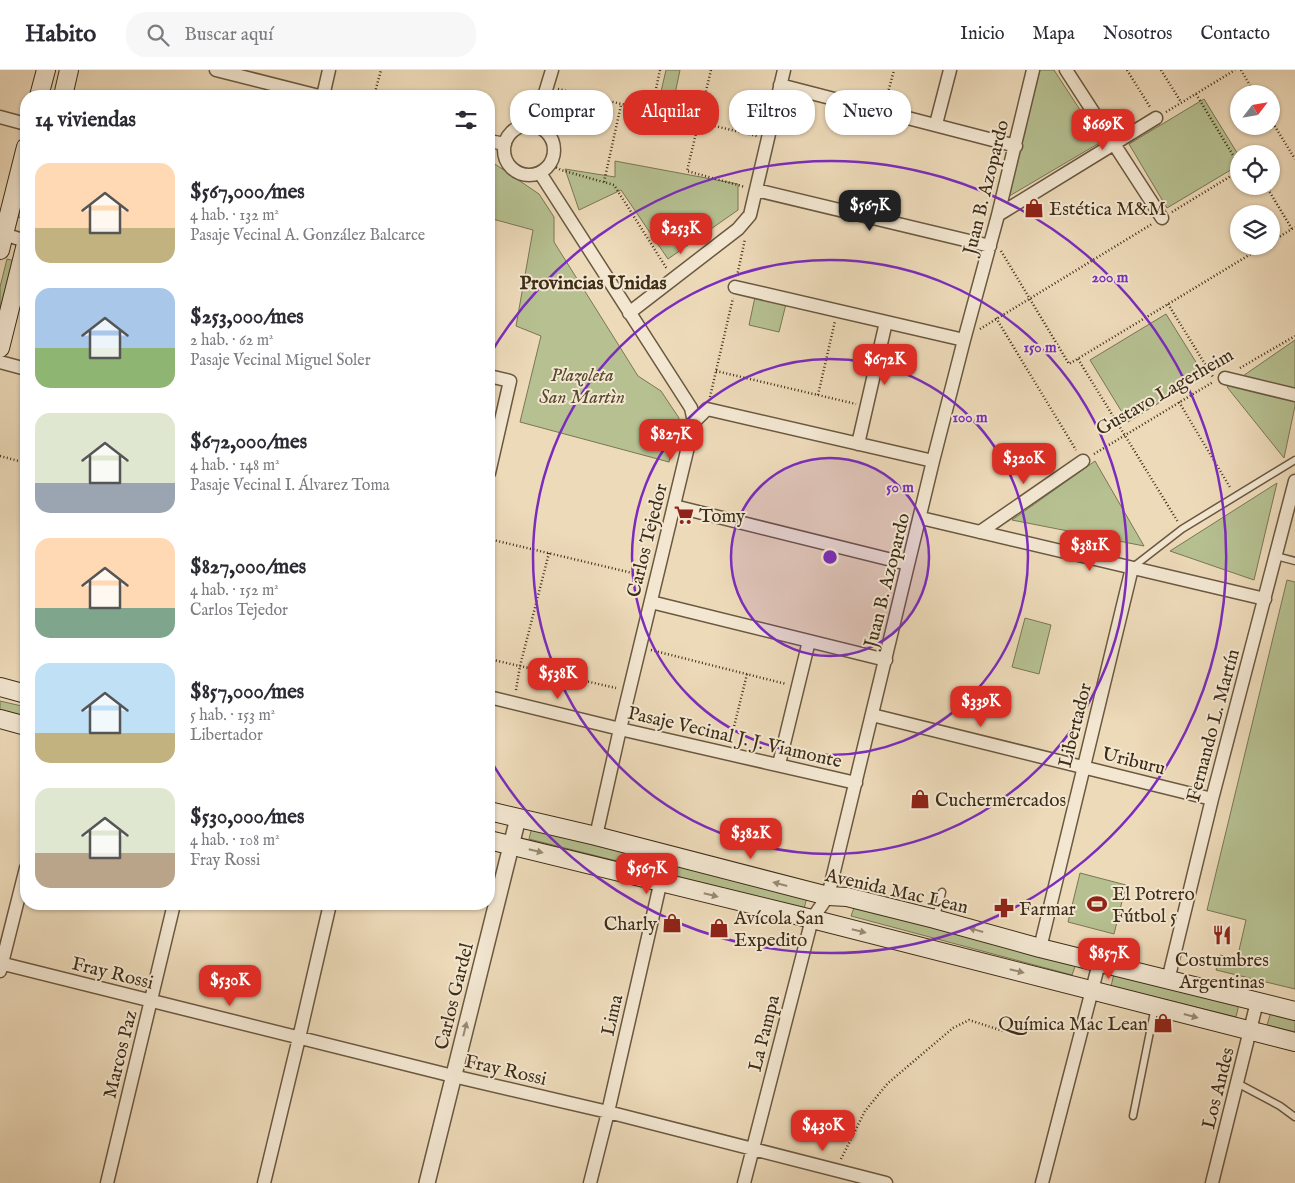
<!DOCTYPE html>
<html lang="es">
<meta charset="utf-8">
<style>
body{margin:0;font-family:"IM FELL English",serif;background:#f7f7f7;color:#2b2b33;height:100vh;display:flex;flex-direction:column;font-size:19px;white-space:nowrap}
*{box-sizing:border-box;margin:0}
p{font-size:16px;color:#7c7c81}
.icon{flex:none;width:28px;height:28px;fill:none;stroke:currentColor;stroke-width:2;stroke-linecap:round;stroke-linejoin:round}
.map{position:relative;flex:1;overflow:hidden}
.panel{position:absolute;left:20px;top:20px;width:475px;height:820px;display:flex;flex-direction:column;background:#fff;border-radius:20px;box-shadow:0 1px 4px #0004}
.panel>*{flex:none}
.top-card{position:absolute;left:510px;top:20px;width:475px;height:45px;display:flex;gap:10px}
.needle{width:32px;rotate:59deg}
.fabs{position:absolute;left:1230px;top:15px;display:grid;gap:10px}
.fabs a{display:grid;place-items:center;width:50px;height:50px;border-radius:50%;background:#fff;box-shadow:0 1px 4px #0004;font-size:25px}
.price{position:absolute;translate:-50% -42px;padding:0 11px;border-radius:10px;background:#d93025;color:#fff;font-size:16px;line-height:32px;filter:drop-shadow(0 1px 2px #0008)}
.price::after{content:'';position:absolute;left:50%;top:30px;width:15px;height:11px;margin-left:-8px;background:inherit;clip-path:polygon(0 0,100% 0,50% 100%)}
.price.active{background:#222;color:#fff}
ul{padding:0;list-style:none}
li{display:flex;align-items:center;gap:15px;height:125px;padding:0 15px}
li span{display:grid;place-items:center;flex:none;width:140px;height:100px;border-radius:15px;color:#555}
li>.icon{margin-inline-start:auto}
span .icon{width:60px;height:60px;fill:#fffc;stroke-width:1}
li b{font-size:21px}
h2{display:flex;justify-content:space-between;align-items:center;height:60px;padding:0 15px;font-size:21px}
.pill{padding:0 18px;border-radius:20px;background:#fff;box-shadow:0 1px 4px #0004;font-size:18px;line-height:45px}
.pill.active{background:#d93025;color:#fff}
header{display:flex;align-items:center;gap:30px;box-sizing:border-box;height:70px;padding:0 25px;background:#fff;border-bottom:1px solid #e1e1e2}
header strong{font-size:24px}
nav{display:flex;gap:28px;margin-inline-start:auto;font-size:18px}
.search{width:350px;height:45px;background:#f7f7f7;display:flex;align-items:center;gap:12px;box-sizing:border-box;padding:0 18px;border-radius:20px;color:#7c7c81;font-size:19px}
.map>svg:first-child{display:block}
</style>
<header>
<strong>Habito</strong>
<div class="search"><svg class="icon" aria-label="search" viewBox="0 0 24 24"><circle cx="10" cy="10" r="6"/><path d="M15 15l6 6"/></svg>Buscar aquí</div>
<nav><a>Inicio</a><a>Mapa</a><a>Nosotros</a><a>Contacto</a></nav>
</header>
<div class="map">
<svg width="1295" height="1113" viewBox="0 0 1295 1113">
<rect width="100%" height="100%" fill="#eddab9"/>
<filter id="stains"><feTurbulence type="fractalNoise" baseFrequency=".004" numOctaves="4"/><feColorMatrix values="0 0 0 0 .2 0 0 0 0 .09 0 0 0 0 .02 0 0 0 .5 -.17"/></filter>
<radialGradient id="worn" r=".72"><stop offset=".6" stop-color="#630" stop-opacity="0"/><stop offset="1" stop-color="#630" stop-opacity=".3"/></radialGradient>
<path fill="#b6c091" stroke="#7a7654" d="M666,0H680L671,43L657,39Z
M1040,0H1054L1101,72L1006,128Z
M1204,29L1239,86V95L1167,138L1129,74Z
M489,90L539,124L554,147V172L638,306L661,321L679,348L669,392L520,352L541,266L516,256L533,160L489,148Z
M615,91L738,114V140L668,189L621,120L579,140L565,99L615,107Z
M26,111V149L17,147Z
M7,189L15,191L0,253V217Z
M755,227L786,234L779,262L749,255Z
M1166,244L1204,305L1128,352L1090,290Z
M1295,270V336L1284,388L1227,317Z
M1095,391L1144,476L1012,450Z
M1277,413L1254,510L1170,481Z
M1287,510L1295,512V919L1216,900L1220,885L1237,889L1246,850L1207,840Z
M1025,548L1051,555L1039,604L1012,597Z
M0,631L26,637V648L0,642Z
M532,757L661,789L657,801L529,769Z
M678,795L807,827L804,839L676,807Z
M1080,803L1126,815L1114,864L1068,852Z
M855,835L1076,894L1072,905L851,846Z
M1114,904L1239,934L1236,947L1111,916Z
M1271,942L1295,948V962L1267,955Z"/>
<g fill="none" stroke-linecap="round" stroke-linejoin="round">
<defs>
<path id="service" d="M1276,486L1295,491
M1133,497L1182,459L1295,390
M936,847L942,822
M1237,1013L1280,1036L1295,1047
M1133,1046L1155,937"/>
<path id="minor" d="M216,0L319,26
M1066,0L1162,148
M780,15L1016,76
M323,26L329,0
M0,47L26,54
M936,54L950,0
M504 80a25 25 0 1 1 50 0a25 25 0 1 1-50 0Z
M535,56L552,0
M489,71L505,74
M540,103L691,338L694,352L620,659L596,766
M756,120L990,176
M998,145L1156,48
M0,163L26,171
M735,217L964,270
M629,243L738,159L750,145L784,0
M0,292L26,299
M489,306L510,311L489,403
M1225,308L1295,325
M694,352L707,339L933,391
M858,374L886,252
M674,436L908,494
M921,448L1265,529
M980,462L1083,391
M651,532L886,590
M489,627L620,659L856,713
M872,645L1212,729
M779,694L809,571
M1040,878L1132,498
M0,893L453,1006L608,1042L886,1113
M0,901L26,798
M1168,910L1212,729L1295,411
M107,1113L174,834
M264,1113L299,968L330,834
M590,1113L608,1042L667,784
M744,1113L812,849L828,826L933,391L964,270L998,145L1033,0
M1042,1113L1099,893
M1212,1113L1257,932"/>
<path id="tertiary" d="M427,1113L518,748"/>
<path id="secondary" d="M39,26L46,0
M63,26L69,0
M0,180L26,77
M0,278L26,174
M0,617L26,624
M0,649L26,656
M489,741L596,766L828,826L847,827L935,849L1040,878L1295,941
M489,770L812,849L1295,972"/>
</defs>
<use href="#service" stroke="#6a5840" stroke-width="9"/>
<use href="#minor" stroke="#6a5840" stroke-width="15"/>
<use href="#tertiary" stroke="#6a5840" stroke-width="18"/>
<use href="#secondary" stroke="#3e2d17" stroke-width="20"/>
<path stroke="#3e2d17" stroke-width="2.5" stroke-dasharray="1 2.5" stroke-linecap="butt" d="M711,0L687,101L745,117
M1127,0L1150,37
M1161,0L1181,32
M1241,0L1255,24
M558,19L757,66
M1196,24L1239,95
M374,26L381,0
M886,30L894,0
M651,42L660,0
M1166,42L1235,0
M1271,50L1295,89
M550,94L561,100L614,115L667,199
M604,112L621,35
M1266,116L1292,159
M1172,142L1239,101
M1271,172L1295,157
M1001,181L1069,294L1264,176
M737,206L745,169
M1168,234L1213,307
M996,248L1076,380
M980,259L1152,154
M1078,289L1178,452
M1240,298L1295,266
M716,301L856,334
M818,325L835,251
M710,327L733,228
M1179,332L1231,419
M1094,384L1213,312
M0,386L26,393
M489,469L645,506
M651,580L786,614
M489,589L616,618
M516,620L520,596L549,483
M730,673L747,604
M841,1089L865,1041L888,1013L953,958L969,950L1003,961"/>
<use href="#service" stroke="#f3e7d2" stroke-width="6"/>
<use href="#minor" stroke="#f3e7d2" stroke-width="12"/>
<use href="#tertiary" stroke="#f3e7d2" stroke-width="15"/>
<use href="#secondary" stroke="#f3e7d2" stroke-width="18"/>
</g>
<defs><path id="oneway-solid" d="M-6-.8H1V-3.2L6.5 0L1 3.2V.8H-6Z" transform="scale(1.25)"/></defs>
<g fill="#988a74">
<use href="#oneway-solid" transform="translate(536 781) rotate(14)"/>
<use href="#oneway-solid" transform="translate(780 814) rotate(-165)"/>
<use href="#oneway-solid" transform="translate(711 825) rotate(14)"/>
<use href="#oneway-solid" transform="translate(976 860) rotate(-164)"/>
<use href="#oneway-solid" transform="translate(859 861) rotate(14)"/>
<use href="#oneway-solid" transform="translate(1017 901) rotate(14)"/>
<use href="#oneway-solid" transform="translate(1191 946) rotate(15)"/>
<use href="#oneway-solid" transform="translate(465 959) rotate(-76)"/>
</g>
<circle cx="830" cy="487" r="99" fill="#7b2cbf" fill-opacity=".12"/>
<g fill="none" stroke="#7b2cbf" stroke-width="2.5">
<circle cx="830" cy="487" r="99"/>
<circle cx="830" cy="487" r="198"/>
<circle cx="830" cy="487" r="297"/>
<path d="M489 286A396 396 0 1 1 489 688"/>
</g>
<defs>
<symbol id="shop-bare" viewBox="-9 -9 18 18"><path d="M-5-2.5h2.3a2.7 3.5 0 0 1 5.4 0H5L5.5 6h-11ZM-1.5-2.5h3a1.5 2.3 0 0 0-3 0Z" fill="#8f2418" stroke="#f3e7d2" stroke-width="2.5" paint-order="stroke"/></symbol>
<symbol id="supermarket-bare" viewBox="-9 -9 18 18"><path d="M-6-5.5h2.5l.6 2H6L4.5 2H-2.5L-4.4-4H-6ZM-1.5 3.2a1.3 1.3 0 1 0 .1 0ZM3 3.2a1.3 1.3 0 1 0 .1 0Z" fill="#8f2418" stroke="#f3e7d2" stroke-width="2.5" paint-order="stroke"/></symbol>
<symbol id="stadium-bare" viewBox="-9 -9 18 18"><path d="M0-5a6.5 5 0 1 0 0 10a6.5 5 0 1 0 0-10ZM-3.5-1.8h7v3.6h-7Z" fill="#8f2418" stroke="#f3e7d2" stroke-width="2.5" paint-order="stroke"/></symbol>
<symbol id="pharmacy-bare" viewBox="-9 -9 18 18"><path d="M-2-6h4v4h4v4h-4v4h-4v-4h-4v-4h4Z" fill="#8f2418" stroke="#f3e7d2" stroke-width="2.5" paint-order="stroke"/></symbol>
<symbol id="restaurant-bare" viewBox="-9 -9 18 18"><path d="M-5-6h1v4h1v-4h1v4h1v-4h1v5L-1.5 .5V6h-2V.5L-5-1ZM5-6V6H3V1.5H1.5Q1.5-4 5-6Z" fill="#8f2418" stroke="#f3e7d2" stroke-width="2.5" paint-order="stroke"/></symbol>
</defs>
<g fill-rule="evenodd">
<use href="#shop-bare" x="1020" y="124" width="28" height="28"/>
<use href="#supermarket-bare" x="670" y="431" width="28" height="28"/>
<use href="#shop-bare" x="906" y="715" width="28" height="28"/>
<use href="#stadium-bare" x="1083" y="820" width="28" height="28"/>
<use href="#pharmacy-bare" x="990" y="824" width="28" height="28"/>
<use href="#shop-bare" x="658" y="839" width="28" height="28"/>
<use href="#shop-bare" x="705" y="844" width="28" height="28"/>
<use href="#restaurant-bare" x="1208" y="851" width="28" height="28"/>
<use href="#shop-bare" x="1149" y="939" width="28" height="28"/>
</g>
<g text-anchor="middle" stroke-width="4" stroke-linejoin="round" paint-order="stroke">
<g font-size="19" fill="#3e2d17" stroke="#f3e7d2">
<text transform="translate(985 117) rotate(-76)" y="7">Juan B. Azopardo</text>
<text transform="translate(1164 321) rotate(-30)" y="7">Gustavo Lagerheim</text>
<text transform="translate(646 470) rotate(-76)" y="7">Carlos Tejedor</text>
<text transform="translate(886 510) rotate(-76)" y="7">Juan B. Azopardo</text>
<text transform="translate(1074 655) rotate(-76)" y="7">Libertador</text>
<text transform="translate(1212 655) rotate(-75)" y="7">Fernando L. Martín</text>
<text transform="translate(735 666) rotate(13)" y="7">Pasaje Vecinal J. J. Viamonte</text>
<text transform="translate(1134 690) rotate(14)" y="7">Uriburu</text>
<text transform="translate(897 820) rotate(13)" y="7">Avenida Mac Lean</text>
<text transform="translate(113 902) rotate(14)" y="7">Fray Rossi</text>
<text transform="translate(453 926) rotate(-76)" y="7">Carlos Gardel</text>
<text transform="translate(611 945) rotate(-77)" y="7">Lima</text>
<text transform="translate(763 963) rotate(-76)" y="7">La Pampa</text>
<text transform="translate(119 984) rotate(-76)" y="7">Marcos Paz</text>
<text transform="translate(506 999) rotate(13)" y="7">Fray Rossi</text>
<text transform="translate(1217 1018) rotate(-76)" y="7">Los Andes</text>
</g>
<g font-size="19" fill="#3e2d17" stroke="#f3e7d2" text-anchor="start">
<text x="1049" y="145">Estética M&amp;M</text>
<text x="699" y="452">Tomy</text>
<text x="935" y="736">Cuchermercados</text>
<text x="1112" y="830">El Potrero<tspan x="1112" dy="22">Fútbol 5</tspan></text>
<text x="1019" y="845">Farmar</text>
<text x="734" y="854">Avícola San<tspan x="734" dy="22">Expedito</tspan></text>
<text x="657" y="860" text-anchor="end">Charly</text>
<text x="1222" y="896" text-anchor="middle">Costumbres<tspan x="1222" dy="22">Argentinas</tspan></text>
<text x="1148" y="960" text-anchor="end">Química Mac Lean</text>
</g>
<g font-size="19" font-style="italic" fill="#564a2f" stroke="#f3e7d2">
<text x="582" y="311">Plazoleta<tspan x="582" dy="22">San Martìn</tspan></text>
</g>
<g font-size="20" font-weight="bold" fill="#3e2d17" stroke="#f3e7d2">
<text x="593" y="219">Provincias Unidas</text>
</g>
</g>
<circle cx="830" cy="487" r="8" fill="#7b2cbf" stroke="#f3e7d2" stroke-width="2.5"/>
<g font-size="15" text-anchor="middle" font-weight="bold" fill="#7b2cbf" stroke="#f3e7d2" stroke-width="4" stroke-linejoin="round" paint-order="stroke">
<text x="1110" y="212">200 m</text>
<text x="1040" y="282">150 m</text>
<text x="970" y="352">100 m</text>
<text x="900" y="422">50 m</text>
</g>
<rect width="100%" height="100%" filter="url(#stains)"/>
<rect width="100%" height="100%" fill="url(#worn)"/>
</svg>
<div class="fabs">
<a><svg class="needle" viewBox="-14 -14 28 28"><path d="M0-13l5 13h-10z" fill="#e53935"/><path d="M0 13l5-13h-10z" fill="#7c7c81"/></svg></a>
<a><svg class="icon" aria-label="locate" viewBox="0 0 24 24"><circle cx="12" cy="12" r="6"/><path d="M12 2v4M12 18v4M2 12h4M18 12h4"/></svg></a>
<a><svg class="icon" aria-label="layers" viewBox="0 0 24 24"><path d="M12 4l9 5-9 5-9-5zM3 14l9 5 9-5"/></svg></a>
</div>
<b class="price" style="left:1103px;top:81px">$669K</b>
<b class="price active" style="left:870px;top:162px">$567K</b>
<b class="price" style="left:681px;top:185px">$253K</b>
<b class="price" style="left:885px;top:316px">$672K</b>
<b class="price" style="left:671px;top:391px">$827K</b>
<b class="price" style="left:1024px;top:415px">$320K</b>
<b class="price" style="left:1090px;top:502px">$381K</b>
<b class="price" style="left:558px;top:630px">$538K</b>
<b class="price" style="left:981px;top:658px">$339K</b>
<b class="price" style="left:751px;top:790px">$382K</b>
<b class="price" style="left:647px;top:825px">$567K</b>
<b class="price" style="left:1109px;top:910px">$857K</b>
<b class="price" style="left:230px;top:937px">$530K</b>
<b class="price" style="left:823px;top:1082px">$430K</b>
<div class="top-card">
<a class="pill">Comprar</a>
<a class="pill active">Alquilar</a>
<a class="pill">Filtros</a>
<a class="pill">Nuevo</a>
</div>
<section class="panel">
<h2>14 viviendas<svg class="icon" aria-label="filters" viewBox="0 0 24 24"><path d="M4 7h16M4 17h16"/><circle cx="9" cy="7" r="2"/><circle cx="15" cy="17" r="2"/></svg></h2>
<ul>
<li><span style="background:linear-gradient(#ffd9b3 65%,#c2b280 0)"><svg class="icon" aria-label="home" viewBox="0 0 24 24"><path d="M3 11l9-7 9 7M6 9v11h12V9"/></svg></span><div><b>$567,000/mes</b><p>4 hab. · 132 m²</p><p>Pasaje Vecinal A. González Balcarce</p></div></li>
<li><span style="background:linear-gradient(#a9c7e8 60%,#8fb573 0)"><svg class="icon" aria-label="home" viewBox="0 0 24 24"><path d="M3 11l9-7 9 7M6 9v11h12V9"/></svg></span><div><b>$253,000/mes</b><p>2 hab. · 62 m²</p><p>Pasaje Vecinal Miguel Soler</p></div></li>
<li><span style="background:linear-gradient(#dfe7d0 70%,#9aa5b1 0)"><svg class="icon" aria-label="home" viewBox="0 0 24 24"><path d="M3 11l9-7 9 7M6 9v11h12V9"/></svg></span><div><b>$672,000/mes</b><p>4 hab. · 148 m²</p><p>Pasaje Vecinal I. Álvarez Toma</p></div></li>
<li><span style="background:linear-gradient(#ffd9b3 70%,#7fa58c 0)"><svg class="icon" aria-label="home" viewBox="0 0 24 24"><path d="M3 11l9-7 9 7M6 9v11h12V9"/></svg></span><div><b>$827,000/mes</b><p>4 hab. · 152 m²</p><p>Carlos Tejedor</p></div></li>
<li><span style="background:linear-gradient(#bfe0f5 70%,#c2b280 0)"><svg class="icon" aria-label="home" viewBox="0 0 24 24"><path d="M3 11l9-7 9 7M6 9v11h12V9"/></svg></span><div><b>$857,000/mes</b><p>5 hab. · 153 m²</p><p>Libertador</p></div></li>
<li><span style="background:linear-gradient(#dfe7d0 65%,#b9a48a 0)"><svg class="icon" aria-label="home" viewBox="0 0 24 24"><path d="M3 11l9-7 9 7M6 9v11h12V9"/></svg></span><div><b>$530,000/mes</b><p>4 hab. · 108 m²</p><p>Fray Rossi</p></div></li>
</ul>
</section>
</div>
